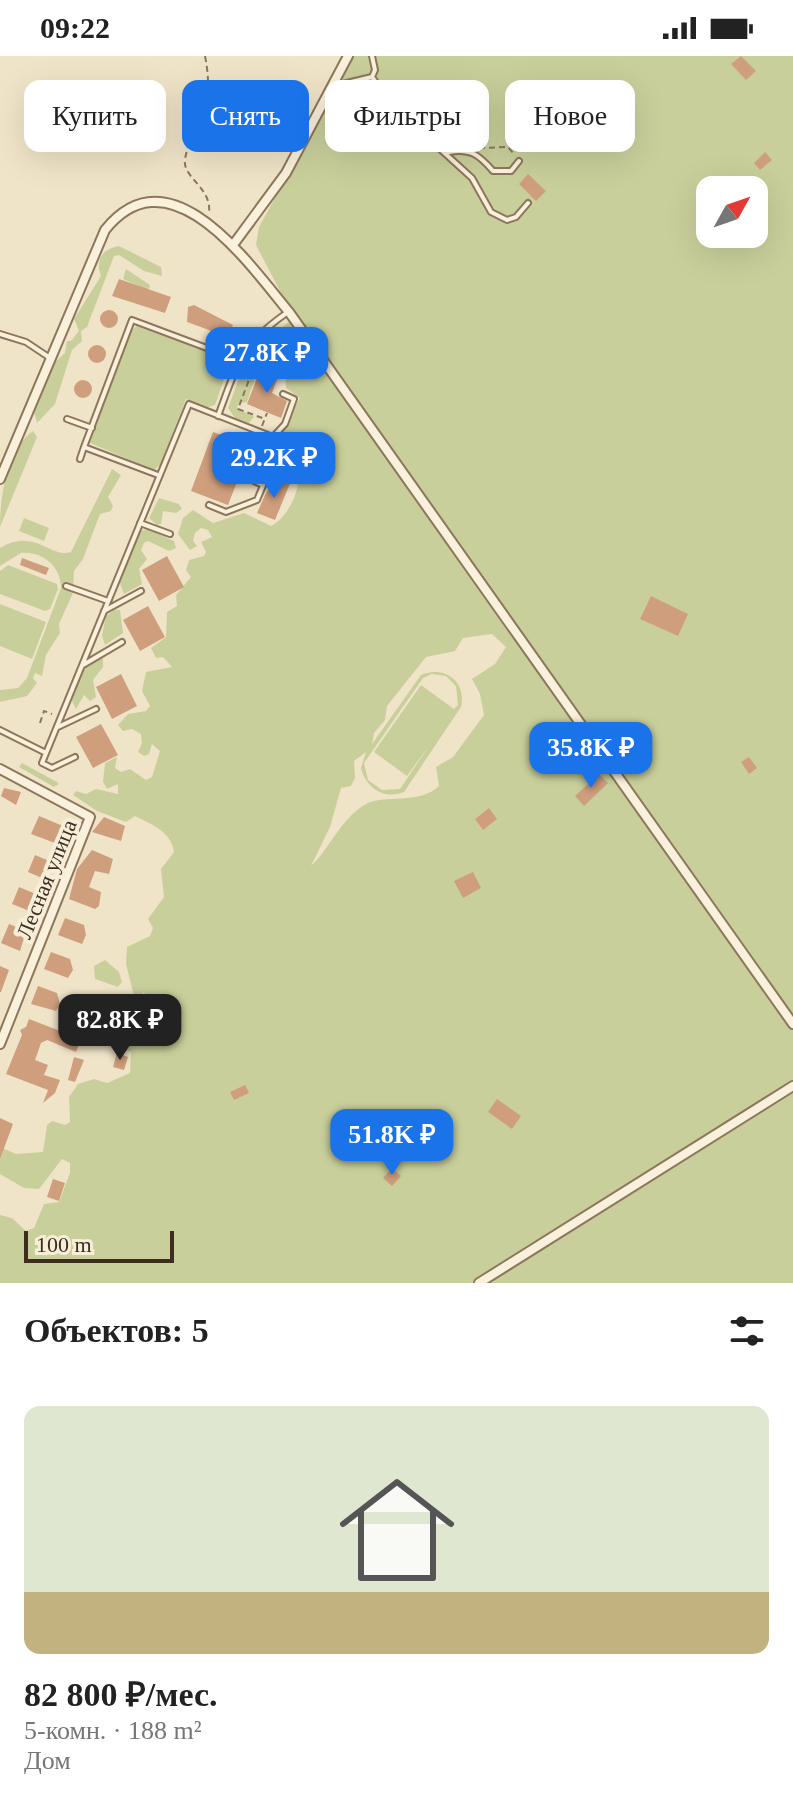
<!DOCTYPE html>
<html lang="ru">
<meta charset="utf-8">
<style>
body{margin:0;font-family:"Times New Roman",serif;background:#f2f2f2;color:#222;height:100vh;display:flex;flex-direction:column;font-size:30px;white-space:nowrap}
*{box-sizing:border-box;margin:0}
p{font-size:26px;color:#767676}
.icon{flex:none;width:44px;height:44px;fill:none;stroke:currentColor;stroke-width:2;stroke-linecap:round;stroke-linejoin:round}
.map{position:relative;height:1227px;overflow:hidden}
.side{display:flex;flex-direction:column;background:#fff;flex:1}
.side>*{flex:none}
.banner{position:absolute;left:24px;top:24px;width:746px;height:72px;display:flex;gap:16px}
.needle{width:52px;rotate:50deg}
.tools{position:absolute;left:696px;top:120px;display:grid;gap:16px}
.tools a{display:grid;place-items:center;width:72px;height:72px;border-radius:16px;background:#fff;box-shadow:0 8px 32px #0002;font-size:40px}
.scale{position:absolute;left:24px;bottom:20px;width:150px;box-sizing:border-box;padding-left:8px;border:4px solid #3d2e20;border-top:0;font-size:22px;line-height:28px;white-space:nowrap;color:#3d2e20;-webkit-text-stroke:6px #f7eed8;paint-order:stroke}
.price{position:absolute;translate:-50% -68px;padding:0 18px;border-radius:16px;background:#1a73e8;color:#fff;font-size:26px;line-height:52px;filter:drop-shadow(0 2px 4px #0008)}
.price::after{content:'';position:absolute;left:50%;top:48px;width:24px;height:18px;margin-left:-12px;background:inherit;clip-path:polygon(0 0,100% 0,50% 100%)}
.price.on{background:#222;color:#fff}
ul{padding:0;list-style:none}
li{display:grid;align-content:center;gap:16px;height:424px;padding:0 24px}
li+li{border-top:2px solid #e0e0e0}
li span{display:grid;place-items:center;height:248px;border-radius:16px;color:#555}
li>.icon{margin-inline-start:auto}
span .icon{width:144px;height:144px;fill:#fffc;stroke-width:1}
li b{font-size:34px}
h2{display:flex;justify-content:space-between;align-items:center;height:96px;padding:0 24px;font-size:34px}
.chip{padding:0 28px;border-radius:16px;background:#fff;box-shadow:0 8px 32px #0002;font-size:28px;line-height:72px}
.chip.on{background:#1a73e8;color:#fff}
.status{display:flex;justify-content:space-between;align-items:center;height:56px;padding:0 40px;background:#fff;direction:ltr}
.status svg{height:22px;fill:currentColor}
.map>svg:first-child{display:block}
</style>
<div class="status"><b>09:22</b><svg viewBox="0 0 49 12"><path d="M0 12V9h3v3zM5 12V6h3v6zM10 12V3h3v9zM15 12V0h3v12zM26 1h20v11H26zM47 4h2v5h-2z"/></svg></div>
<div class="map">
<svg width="793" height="1227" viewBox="0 0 793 1227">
<rect width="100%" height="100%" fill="#f0e4c8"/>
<path fill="#c9cf9b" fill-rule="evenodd" d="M353,0H793V1227H0V1159L12,1162L26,1175L34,1172L44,1148L59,1146L70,1117V1107L62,1103L39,1133L24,1132L0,1118V1091L16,1098L43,1096L47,1069L52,1065L65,1069L70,1066L69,1041L78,1028L94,1023L107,1027L130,1017L131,996L119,992C117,983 123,976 121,967L125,963L141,969L152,964L144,936L138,942L134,940L126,908L127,891L150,880L153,872L148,863L164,841L161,813L174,796C171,775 152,769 135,760L126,766L97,755L73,739L76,735L86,738L96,733L118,738V728L107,733L103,726L105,707L117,701L115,712L121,716L130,713L146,724L152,721L160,695L152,688L149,698L144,700L138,696L142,687L141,678L132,673L123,675L118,669L128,658L146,655L150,650L142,635L146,616L172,611L163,601L156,602L151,592L166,581L167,556L177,550L176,539L191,521L186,514L189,504L204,500L206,496L201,486L212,481L208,474L201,472L195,477L193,485L197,490L190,494L178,478L183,462L193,454L213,467L244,457L271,470C286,463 302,434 297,418H288L274,411L275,388L300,342L286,332L285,311L275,307H257L253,301V294L294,262L256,189L259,171ZM710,134H754V178H710ZM492,578L506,591L495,608L472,623L480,638L484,659L453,701L436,711L439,730C420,749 383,738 366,748C342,761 330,792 311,810L330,771L341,732L351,730L355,722L354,705L366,696L361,712C366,732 384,744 404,736L461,651C467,625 444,609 421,619L372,688L374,677L385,664L387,650L426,601L455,595L463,582ZM432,618L446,620L456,630L458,649L454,653L421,629L374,696L407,720L431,687L400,733L382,734L368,724L364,707L423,622Z
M119,190L161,211L162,220L144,215L119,199L114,200L87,271L81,275L82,285L72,294L55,348L37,367L34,356L55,306L65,297L67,285H71L79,275L74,263L101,220C95,204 102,193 119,190Z
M126,213L150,229L147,242L145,233L123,223Z
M136,270L222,301L229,309L215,349L208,351L186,343L160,409L154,414L90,387L130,276Z
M240,271H244L246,280L231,294L206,287L209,283H231Z
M246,315L254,325L247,346L239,347L237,352L254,361L249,367L235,362L228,352L240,320Z
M33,375L37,381L0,471C0,441 7,393 33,375Z
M112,413L121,419L108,441L113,450L111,455L100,458L83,503L74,515L73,537L59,568L60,577L46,599L42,620L35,617L33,622L37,627L27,640L0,646V634L18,632L27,622L61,532C61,510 42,495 21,497L0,510V492C35,471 51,503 71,496Z
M159,442L179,448L182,453L176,457L163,455L161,468L157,469L149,462Z
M24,462L49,472L44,485L19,475Z
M148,473L174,485L176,492L169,495L148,485L144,487L141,494L147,503L139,513L142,528L124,538L119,525L140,475Z
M8,509L57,528L58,533L50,553L45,555L0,538V515Z
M0,548L46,566L32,603L0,590Z
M114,554H120L123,577L105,589L102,580L106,560Z
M99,602L103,603V611L93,624L96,641L90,645L84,639L76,653L71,643L84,612Z
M22,707L57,726L59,728L54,731L19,711Z
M105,904L119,916L122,926L118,931L95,923L94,910Z"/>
<path fill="#cf9f7d" d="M741,0L756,15L746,24L731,8Z
M432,38L464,51L456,70L424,56Z
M765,96L772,104L760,114L754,107Z
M528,118L546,135L536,145L519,128Z
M119,223L171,241L165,257L112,240Z
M194,249L233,269L228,281L187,266L188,251Z
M100 263a9 9 0 1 1 18 0a9 9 0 1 1-18 0Z
M88 298a9 9 0 1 1 18 0a9 9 0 1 1-18 0Z
M260,314L278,321L272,337L287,345L281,362L247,348Z
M74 333a9 9 0 1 1 18 0a9 9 0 1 1-18 0Z
M213,376L251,390L228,449L191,435Z
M281,421L291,425L275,464L257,457L265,439L270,431L275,434Z
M167,500L184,531L159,545L142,514Z
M22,502L49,512L46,519L20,509Z
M651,540L688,558L678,580L640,563Z
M148,550L165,581L140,595L123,564Z
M121,618L137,650L112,663L96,631Z
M101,668L118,699L93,712L76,681Z
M749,701L757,712L749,718L741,706Z
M599,718L608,727L584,750L575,740Z
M4,732L21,736L16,749L1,740Z
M489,752L497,763L483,774L475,763Z
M39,760L68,772L64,781L59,778L55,787L31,778Z
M104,761L125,770L121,785L92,776Z
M92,794L113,803L109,818L95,815L89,831L101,836L99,850L95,853L69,843L77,813Z
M35,799L54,807L42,822L28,816Z
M473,816L481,832L463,842L454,825Z
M19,831L43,841L32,856L12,848Z
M65,862L84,869L86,879L82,888L58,879Z
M9,868L34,878L30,888L23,885L20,895L1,887Z
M51,896L70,903L73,914L68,922L44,913Z
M0,910L9,914L1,936H0Z
M38,930L57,937L60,948L56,955L31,948Z
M29,963L81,983L76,996L47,984L41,987L35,1004L48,1009L44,1019L60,1024L55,1037L43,1047L48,1034L6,1018L22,979L20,974L26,971Z
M117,997L128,1001L124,1014L113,1011Z
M74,1001L84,1004L75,1026L68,1024Z
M245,1029L249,1037L234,1044L230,1036Z
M497,1043L521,1060L512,1073L488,1056Z
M0,1062L13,1068L0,1103Z
M392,1112L401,1120L392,1130L383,1122Z
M53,1123L65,1127L59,1145L47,1141Z"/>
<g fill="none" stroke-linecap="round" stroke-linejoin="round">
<defs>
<path id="lane" d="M372,0L375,14L372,21
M334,30L372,21L394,51L472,122L491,156L507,164L516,161L528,147
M444,93L449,96C471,92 479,99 493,115H511L519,105
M0,278L26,286L50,302
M218,360C237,309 241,288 288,256
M67,363L92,372
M80,403L84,391
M158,419L84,391L132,264L239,304
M242,420L263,429
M209,449L226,456L257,444L272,408L273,381
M140,467L170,478
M66,530L108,545
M104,555L141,535
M83,609L122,586
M58,671L96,653
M0,674L46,697
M75,701L52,712L42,707L189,348L273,381L285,368L294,343L283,338"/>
<path id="street" d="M233,189L286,117L348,0
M0,423L105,174C170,93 249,208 289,256L793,968
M0,713L90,761L0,988
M479,1227L793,1030"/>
</defs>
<use href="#lane" stroke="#8d765c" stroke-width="8"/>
<use href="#street" stroke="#8d765c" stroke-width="12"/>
<path stroke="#8d765c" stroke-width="2" stroke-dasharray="6 4" stroke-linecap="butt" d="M205,0C216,56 194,57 185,103C182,122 212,131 209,157
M479,92L508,91L514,98
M246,311L253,313L238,353L265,363
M262,370L267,357
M40,667L44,655L52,658"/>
<use href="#lane" stroke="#faf1dc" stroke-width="4"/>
<use href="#street" stroke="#faf1dc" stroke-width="8"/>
</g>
<g text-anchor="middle" stroke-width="8" stroke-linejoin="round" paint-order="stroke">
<g font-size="22" fill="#3d2e20" stroke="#f7eed8">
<text transform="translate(46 823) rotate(-68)" y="8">Лесная улица</text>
</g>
</g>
</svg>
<div class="tools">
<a><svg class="needle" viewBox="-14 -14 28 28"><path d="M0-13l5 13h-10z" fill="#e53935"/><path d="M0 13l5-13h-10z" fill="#767676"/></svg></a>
</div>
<div class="scale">100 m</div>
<b class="price" style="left:267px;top:339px">27.8K ₽</b>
<b class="price" style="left:274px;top:444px">29.2K ₽</b>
<b class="price" style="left:591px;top:734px">35.8K ₽</b>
<b class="price on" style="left:120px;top:1006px">82.8K ₽</b>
<b class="price" style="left:392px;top:1121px">51.8K ₽</b>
<div class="banner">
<a class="chip">Купить</a>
<a class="chip on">Снять</a>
<a class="chip">Фильтры</a>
<a class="chip">Новое</a>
</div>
</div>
<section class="side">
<h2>Объектов: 5<svg class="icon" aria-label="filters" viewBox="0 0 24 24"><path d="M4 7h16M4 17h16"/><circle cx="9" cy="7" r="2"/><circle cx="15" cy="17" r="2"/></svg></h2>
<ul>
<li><span style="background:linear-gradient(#dfe7d0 75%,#c2b280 0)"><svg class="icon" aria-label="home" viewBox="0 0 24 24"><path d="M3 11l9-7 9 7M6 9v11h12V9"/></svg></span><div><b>82 800 ₽/мес.</b><p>5-комн. · 188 m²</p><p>Дом</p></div></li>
</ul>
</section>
